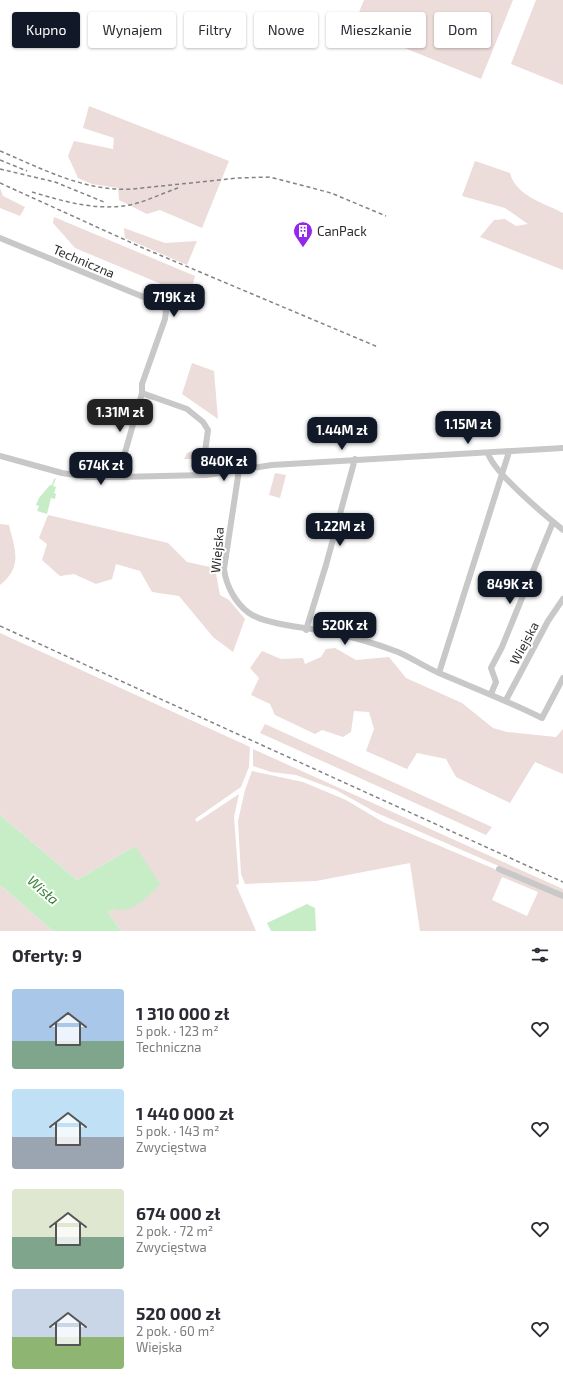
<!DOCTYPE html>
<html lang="pl">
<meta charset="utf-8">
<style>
body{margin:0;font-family:"Exo 2",sans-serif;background:#f2f2f3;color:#2b2b33;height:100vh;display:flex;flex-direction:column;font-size:15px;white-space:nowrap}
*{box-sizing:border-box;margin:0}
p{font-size:13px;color:#7c7c81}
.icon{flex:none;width:22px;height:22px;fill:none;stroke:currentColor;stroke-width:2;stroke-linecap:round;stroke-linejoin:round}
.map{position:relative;height:931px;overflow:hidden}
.side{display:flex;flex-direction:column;background:#fff;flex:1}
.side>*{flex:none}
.guide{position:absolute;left:12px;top:12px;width:539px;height:36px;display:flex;gap:8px}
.price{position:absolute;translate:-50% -34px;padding:0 9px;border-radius:8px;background:#111827;color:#fff;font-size:13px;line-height:26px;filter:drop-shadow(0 1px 2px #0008)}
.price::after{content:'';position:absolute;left:50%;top:24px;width:12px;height:9px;margin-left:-6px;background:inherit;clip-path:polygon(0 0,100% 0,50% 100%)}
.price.on{background:#222;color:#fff}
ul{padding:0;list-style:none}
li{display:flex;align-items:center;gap:12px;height:100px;padding:0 12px}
li span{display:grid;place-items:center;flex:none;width:112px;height:80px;border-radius:4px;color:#555}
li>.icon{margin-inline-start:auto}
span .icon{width:48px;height:48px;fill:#fffc;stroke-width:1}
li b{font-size:17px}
h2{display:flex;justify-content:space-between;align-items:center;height:48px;padding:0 12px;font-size:17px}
.chip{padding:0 14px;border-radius:4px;background:#fff;box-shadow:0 1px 3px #0004;font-size:14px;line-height:36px}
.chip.on{background:#111827;color:#fff}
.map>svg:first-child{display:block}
</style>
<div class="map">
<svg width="563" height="931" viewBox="0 0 563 931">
<rect width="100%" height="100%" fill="#fff"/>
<path fill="#ecdcda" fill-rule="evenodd" d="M364,0H513L481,79L353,27Z
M536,0H563V85L511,64Z
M89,106L229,161L202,228L160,210L147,214L119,200L118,188L92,184L78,178L68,156L74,141L113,149L114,138L83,128Z
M475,161L510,173C516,196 544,203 563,213V270L480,237L494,220L505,219L516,226L528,224L505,208L462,196Z
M0,188L3,196L25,207L20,216L0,208Z
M54,217L195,276L190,296L75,248L53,223Z
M124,228L165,243L197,241L187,265L125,238Z
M192,363L214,371L218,419L182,394Z
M192,451L200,453L203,459H184L187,453Z
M275,473L286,475L280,498L269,495Z
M48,515L168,543L187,562L215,568L220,595L229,600L245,619L233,652L213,637L179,596L152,592L140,571L116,564L112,579L96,584L74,574L60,576L42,560L47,544L39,538Z
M0,524L9,525C15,550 23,567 0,585Z
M0,633L250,747L249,767L241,787L195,819L197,822L239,794L234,817L239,884L236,885L256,931H121L108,912L114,909L135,846L77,880L0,815Z
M335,648L356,660L389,657L406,678L462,703L493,728L507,732L556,737L563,729V774L535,762L510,803L456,777L446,759L417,753L407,769L366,751L374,729L369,712L354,711L351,732L343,737L322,730L315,734L275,715L270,704L251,695L259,678L250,668L262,651L281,659L303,658L305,664L321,657L326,649Z
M265,724L492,827L486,835L260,733Z
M253,749L563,889V894L377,813L336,790L296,775L271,772L253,766Z
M252,771L303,782L346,800L383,822L563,898V931H420L410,863L316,881L245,884L241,874L238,821L245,790ZM502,877L538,892L527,916L492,900Z
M0,885L53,931H0Z"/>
<path fill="#c6edc6" d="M50,485L56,487L54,493L56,494L55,499L51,498L47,514L37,511L39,506L36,505L39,498Z
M0,815L77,880L135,846L160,884C148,897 133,914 114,909L108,912L121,931H53L0,885Z
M307,904L315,908L316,931H271L267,923Z"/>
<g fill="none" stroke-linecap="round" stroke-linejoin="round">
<path stroke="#c6edc6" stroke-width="1.5" d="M52,486L55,479"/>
<path stroke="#c8c8c8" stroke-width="6" d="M0,238L163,305L166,311L165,319L142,384V393L187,409L203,422L208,430L205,452L206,475
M488,453C493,472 546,516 563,530
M0,456L62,473L87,477H118L206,475L272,465L563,448
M239,470L224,569C226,585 235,603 249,613C266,625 310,628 331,632C353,637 377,644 398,652C412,658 425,667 439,673C474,688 508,701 542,718L563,678
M118,477L142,393
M306,630L326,565L355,459
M439,673L509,452
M491,694L496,682L491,668L502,647L553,522
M506,700L548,621L563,599
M499,869L563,896"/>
<path stroke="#838383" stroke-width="1.5" stroke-dasharray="4 3" stroke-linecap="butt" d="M0,151C43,169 85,192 133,189L238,178L270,177L331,193L386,216
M0,160L27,171
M0,169L55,182L104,202
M0,183L143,248L378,347
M32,192C66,202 99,212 134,204C149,200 163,193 178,188
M0,626L563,882"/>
</g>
<defs>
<symbol id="building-pin" viewBox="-11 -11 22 30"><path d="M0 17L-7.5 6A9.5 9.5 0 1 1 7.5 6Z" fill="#9228ec" stroke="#fff"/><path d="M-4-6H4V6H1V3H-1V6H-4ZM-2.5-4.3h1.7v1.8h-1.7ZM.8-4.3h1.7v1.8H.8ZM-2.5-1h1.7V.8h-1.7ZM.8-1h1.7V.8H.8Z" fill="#fff"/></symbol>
</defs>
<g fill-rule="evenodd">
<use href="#building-pin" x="292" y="220" width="22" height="30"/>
</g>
<g text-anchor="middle" stroke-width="4" stroke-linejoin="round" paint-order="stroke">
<g font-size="13" fill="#2e2e2e" stroke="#fff" text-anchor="start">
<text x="317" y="236">CanPack</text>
</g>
<g font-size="13" fill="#2e2e2e" stroke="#fff">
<text transform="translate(84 261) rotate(23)" y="5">Techniczna</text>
<text transform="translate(217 550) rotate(-85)" y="5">Wiejska</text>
<text transform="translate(524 643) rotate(-62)" y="5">Wiejska</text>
</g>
<g font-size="14" font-style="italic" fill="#358535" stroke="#fff">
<text transform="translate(43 890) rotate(41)" y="5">Wisła</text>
</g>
</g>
</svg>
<b class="price" style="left:174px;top:318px">719K zł</b>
<b class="price on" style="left:120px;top:433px">1.31M zł</b>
<b class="price" style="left:468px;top:445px">1.15M zł</b>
<b class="price" style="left:342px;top:451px">1.44M zł</b>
<b class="price" style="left:224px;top:482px">840K zł</b>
<b class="price" style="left:101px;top:486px">674K zł</b>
<b class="price" style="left:340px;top:547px">1.22M zł</b>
<b class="price" style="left:510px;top:605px">849K zł</b>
<b class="price" style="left:345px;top:646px">520K zł</b>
<div class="guide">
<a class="chip on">Kupno</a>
<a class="chip">Wynajem</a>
<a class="chip">Filtry</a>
<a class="chip">Nowe</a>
<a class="chip">Mieszkanie</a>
<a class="chip">Dom</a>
</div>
</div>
<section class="side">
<h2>Oferty: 9<svg class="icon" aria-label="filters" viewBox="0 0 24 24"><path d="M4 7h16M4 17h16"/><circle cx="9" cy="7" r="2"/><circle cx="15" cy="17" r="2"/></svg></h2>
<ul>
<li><span style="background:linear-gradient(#a9c7e8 65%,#7fa58c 0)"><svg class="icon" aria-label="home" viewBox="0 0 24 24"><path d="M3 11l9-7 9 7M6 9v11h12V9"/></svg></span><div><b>1 310 000 zł</b><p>5 pok. · 123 m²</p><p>Techniczna</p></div><svg class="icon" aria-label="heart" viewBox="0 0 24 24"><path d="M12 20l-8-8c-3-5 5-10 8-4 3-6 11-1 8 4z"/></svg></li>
<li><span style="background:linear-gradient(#bfe0f5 60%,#9aa5b1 0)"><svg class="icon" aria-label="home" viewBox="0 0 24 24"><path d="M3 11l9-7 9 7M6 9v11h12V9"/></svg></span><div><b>1 440 000 zł</b><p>5 pok. · 143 m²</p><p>Zwycięstwa</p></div><svg class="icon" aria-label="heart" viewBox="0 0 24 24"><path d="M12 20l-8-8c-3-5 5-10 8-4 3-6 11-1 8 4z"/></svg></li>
<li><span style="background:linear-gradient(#dfe7d0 60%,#7fa58c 0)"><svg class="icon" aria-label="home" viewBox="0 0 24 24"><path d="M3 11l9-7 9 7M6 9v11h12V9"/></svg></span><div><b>674 000 zł</b><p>2 pok. · 72 m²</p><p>Zwycięstwa</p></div><svg class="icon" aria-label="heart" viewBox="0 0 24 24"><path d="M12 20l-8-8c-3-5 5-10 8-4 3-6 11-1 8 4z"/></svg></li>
<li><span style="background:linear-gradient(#c9d6e8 60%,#8fb573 0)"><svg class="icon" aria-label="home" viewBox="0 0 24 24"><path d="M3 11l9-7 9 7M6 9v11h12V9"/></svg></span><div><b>520 000 zł</b><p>2 pok. · 60 m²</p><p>Wiejska</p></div><svg class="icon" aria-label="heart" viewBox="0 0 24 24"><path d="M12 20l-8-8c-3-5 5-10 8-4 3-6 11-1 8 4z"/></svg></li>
</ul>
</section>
